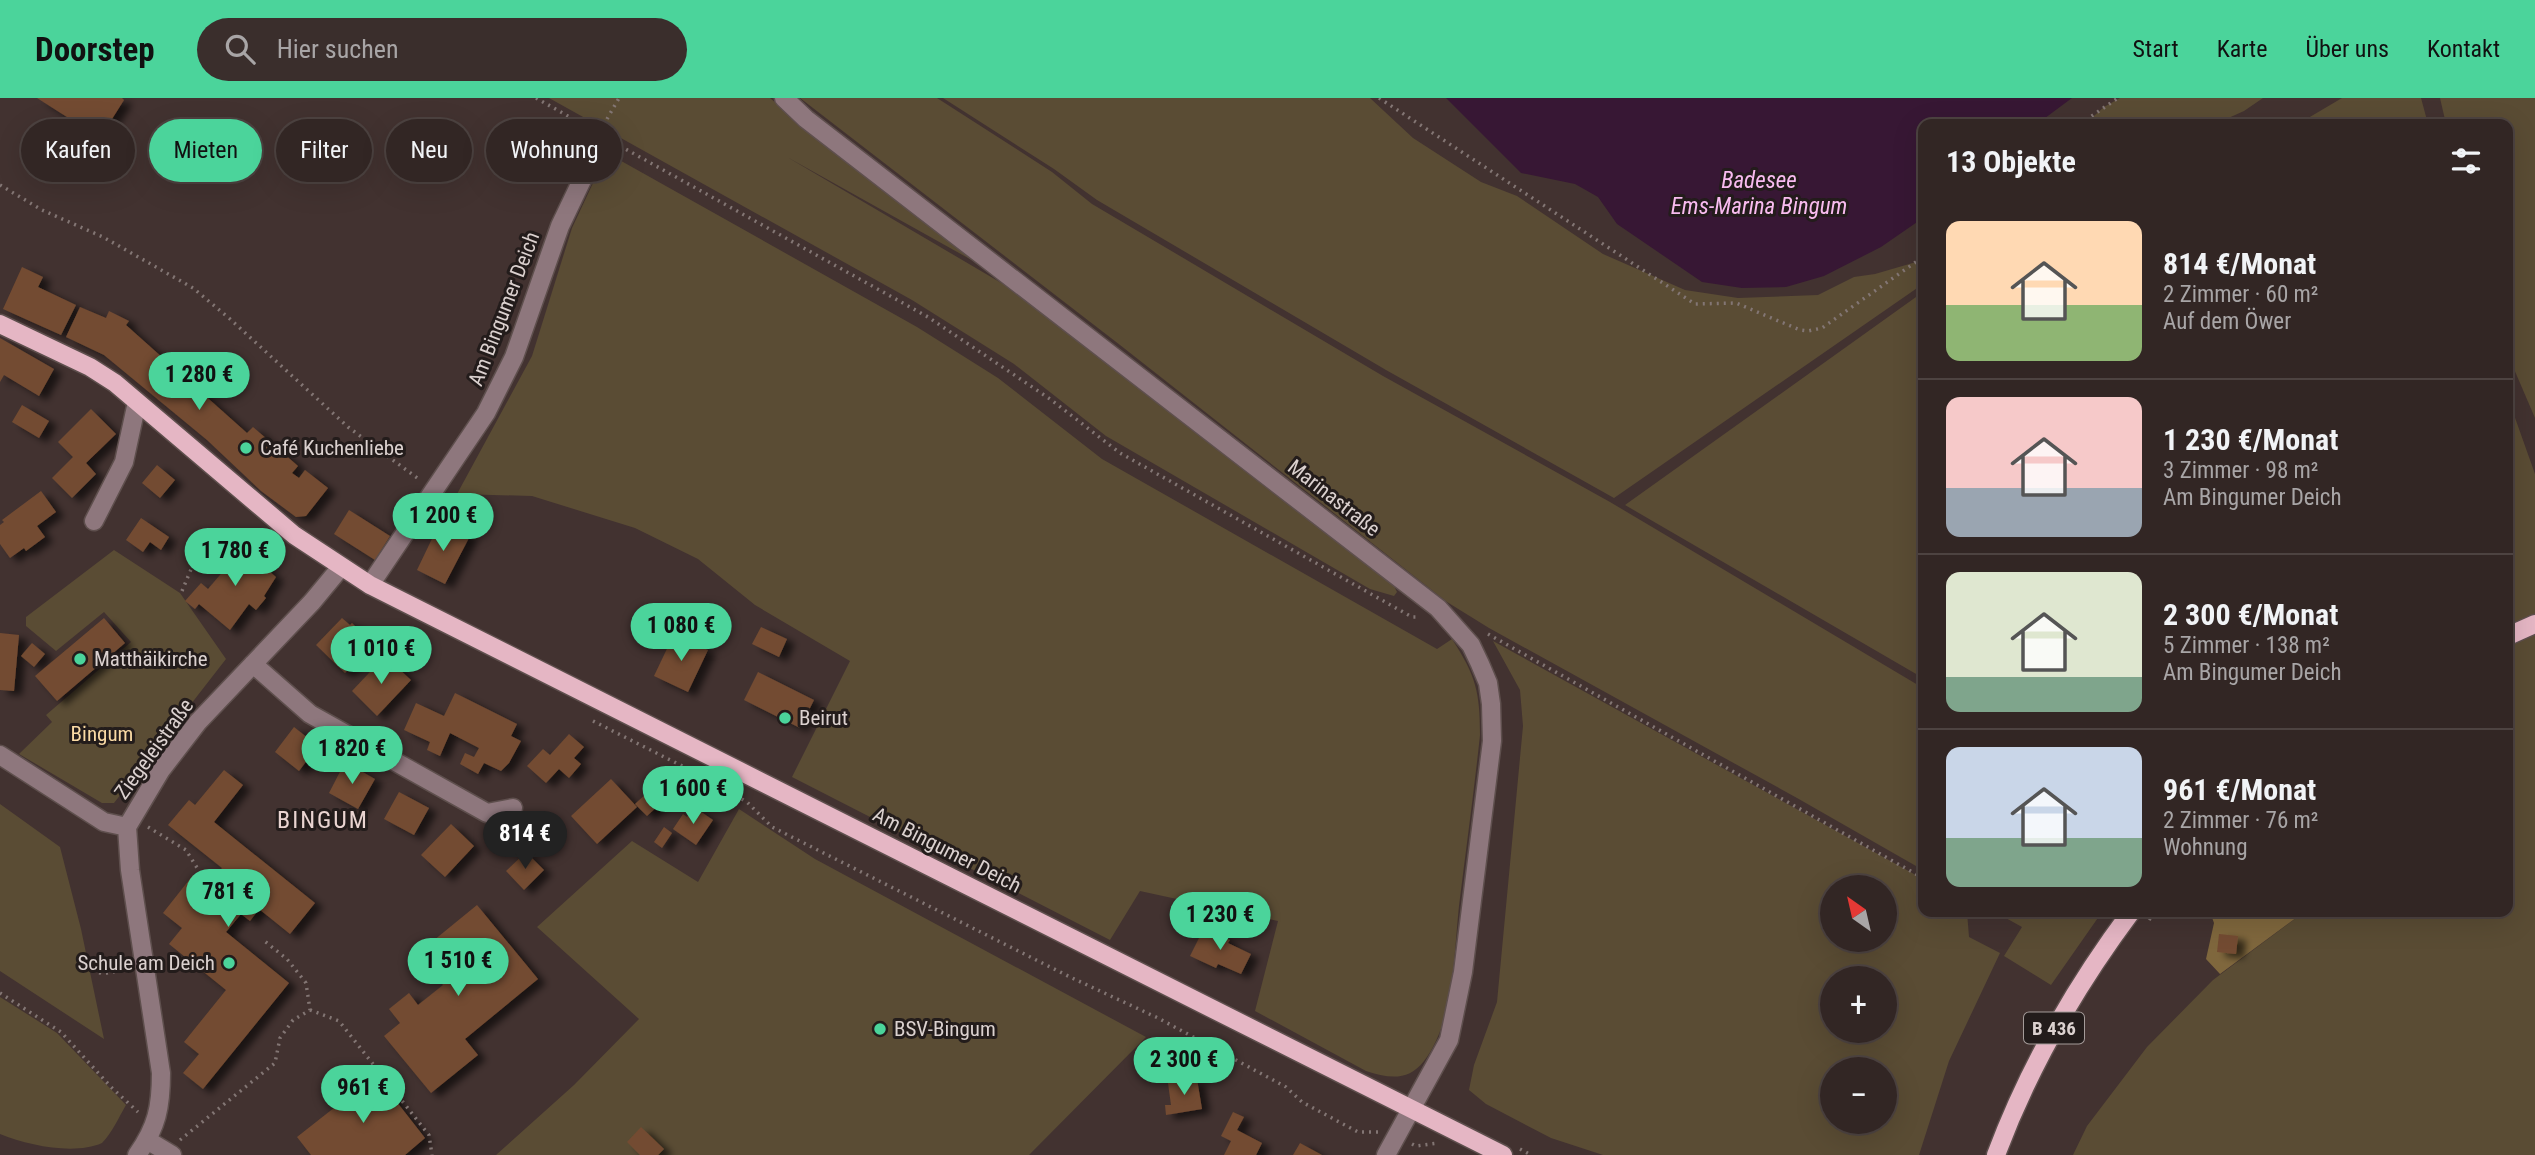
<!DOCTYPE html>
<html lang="de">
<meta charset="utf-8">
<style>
body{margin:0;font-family:"Roboto Condensed",sans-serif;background:#3a2e2c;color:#f1f3f6;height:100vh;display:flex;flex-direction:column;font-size:26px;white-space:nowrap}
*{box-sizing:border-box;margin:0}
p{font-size:23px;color:#a8a5a6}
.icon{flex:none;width:38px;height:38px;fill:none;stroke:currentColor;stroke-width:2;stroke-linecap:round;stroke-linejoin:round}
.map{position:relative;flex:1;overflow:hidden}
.sheet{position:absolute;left:1918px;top:21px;width:595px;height:798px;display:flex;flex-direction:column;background:#322624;border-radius:14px;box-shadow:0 7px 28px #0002,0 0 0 2px #4d4341}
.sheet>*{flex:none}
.top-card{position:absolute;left:21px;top:21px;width:665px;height:63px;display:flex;gap:14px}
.needle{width:46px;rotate:326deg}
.tools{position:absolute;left:1820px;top:777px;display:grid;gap:14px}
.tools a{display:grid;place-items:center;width:77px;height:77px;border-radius:50%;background:#322624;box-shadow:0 7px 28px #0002,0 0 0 2px #4d4341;font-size:35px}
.price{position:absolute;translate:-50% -60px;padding:0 16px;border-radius:24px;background:#4bd49b;color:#111;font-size:23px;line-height:46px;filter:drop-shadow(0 2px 4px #0008)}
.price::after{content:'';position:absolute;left:50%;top:42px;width:21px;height:16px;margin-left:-10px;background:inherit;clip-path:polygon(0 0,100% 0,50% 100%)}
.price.on{background:#222;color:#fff}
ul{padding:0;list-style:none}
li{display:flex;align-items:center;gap:21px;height:175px;padding:0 28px}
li+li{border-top:2px solid #4d4341}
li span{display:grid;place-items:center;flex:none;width:196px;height:140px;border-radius:14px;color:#555}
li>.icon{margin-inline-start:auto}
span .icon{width:84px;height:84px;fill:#fffc;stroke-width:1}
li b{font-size:30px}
h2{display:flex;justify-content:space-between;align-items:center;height:84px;padding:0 28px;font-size:30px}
.chip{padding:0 24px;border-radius:32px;background:#322624;box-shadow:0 7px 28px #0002,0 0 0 2px #4d4341;font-size:24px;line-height:63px}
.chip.on{background:#4bd49b;color:#111}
header{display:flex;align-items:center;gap:42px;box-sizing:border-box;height:98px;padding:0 35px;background:#4bd49b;color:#111}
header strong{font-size:33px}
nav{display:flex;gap:38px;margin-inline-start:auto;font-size:24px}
.search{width:490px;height:63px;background:#3a2e2c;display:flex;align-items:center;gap:18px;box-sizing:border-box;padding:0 24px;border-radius:38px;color:#a8a5a6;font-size:26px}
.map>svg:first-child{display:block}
</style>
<header>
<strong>Doorstep</strong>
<div class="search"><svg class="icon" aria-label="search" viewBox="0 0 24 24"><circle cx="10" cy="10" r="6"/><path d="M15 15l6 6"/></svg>Hier suchen</div>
<nav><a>Start</a><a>Karte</a><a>Über uns</a><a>Kontakt</a></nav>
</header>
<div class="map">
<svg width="2535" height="1057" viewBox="0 0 2535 1057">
<defs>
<filter id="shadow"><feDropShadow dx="8" dy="4.5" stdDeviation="3.5" flood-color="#0009"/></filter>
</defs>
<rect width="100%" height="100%" fill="#423230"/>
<path fill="#5a4c34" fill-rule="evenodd" d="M549,0H770L805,30L1011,184L787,59L1015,193L1394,488L1397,494L1394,498L1370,491L1106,338L1014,266L912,202Z
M800,0H937L1052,74L1092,106L1383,278L1610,404L1923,590V772L1797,700L1489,530L1447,504L1120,247Z
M943,0H1370L1413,40L1481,84L1517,98L1603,156L1685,192L1738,200L1818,197L1854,179L1875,176L1923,162V186L1614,400L1386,272L1097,102L1054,71Z
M2120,0H2263L2244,13L2215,26H2085L2104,9Z
M2342,0H2421L2428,26H2298Z
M2440,0H2535V320L2508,257V26H2446Z
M607,55L917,229L998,280L1102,361L1437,551L1452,541C1476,578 1480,594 1480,637C1474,694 1466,751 1459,808C1454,855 1454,925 1424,963C1408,984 1388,980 1366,973L1255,913L1278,823L1140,793L1110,842L792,679L850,563L755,507L698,461L635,430L532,398L457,396L532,258L572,130Z
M1923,194V580L1625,407Z
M2508,300L2535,376V1057H2073L2087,1028L2147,949L2213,882L2304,814H2508Z
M114,452L180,495L226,561L114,705H102L19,656L52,624L46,617L131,544L104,514L56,553L26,528V519Z
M1493,543L1923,781V814H1967L1969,839L2000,855L1949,963L1919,1057H1603L1551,1040L1486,1006L1469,992L1474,967L1497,904L1523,628L1520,592ZM1832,789H1885V842H1832ZM1832,880H1885V933H1832ZM1832,971H1885V1024H1832Z
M0,706L60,749L81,831L104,941L0,873Z
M739,711L815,761L1146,939L1029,1057H496L574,987L639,921L537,829L632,743L698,784Z
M1995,814H2102L2051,887L2004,858L2022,829Z
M0,899L57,935L126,1007C119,1019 112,1035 102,1045C75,1057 30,1048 0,1036Z"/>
<path fill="#7f673d" d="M2210,814H2304L2220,876L2206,861L2214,825Z"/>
<path fill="#371734" d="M1446,0H2072L2037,26H1923V120L1881,149L1824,178L1786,189L1742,190L1702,184L1617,126L1598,99L1575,86L1521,75Z"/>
<path fill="#734b31" filter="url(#shadow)" d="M37,0H122L124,2L100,40Z
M22,169L43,179L38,189L76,207L61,237L3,211Z
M80,209L106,220L109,213L129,223L126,227L247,335L253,329L298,368L292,375L299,380L305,372L328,390L306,418L296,419L261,393L207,342L104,257L66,239Z
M0,240L54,271L39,298L4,277L0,284Z
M22,307L49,323L39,340L12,324Z
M91,311L116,336L86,365L96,376L72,400L52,380L73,359L58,344Z
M157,367L175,382L160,400L142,385Z
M41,393L56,414L37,428L45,439L26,453L24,450L10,460L0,446V427L4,424L2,422Z
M349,412L390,438L375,462L334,436Z
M141,420L169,439L161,452L150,444L143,454L126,442Z
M440,424L470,438L445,486L417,472Z
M254,449L268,460L262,467L276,479L264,498L266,500L256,512L249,506L230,532L199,506L195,511L185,503L201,485L208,491L242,451L248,456Z
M676,508L691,515L680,536L666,529Z
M104,520L125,545L57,603L35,578Z
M342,520L350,527L352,525L373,546L345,575L316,547Z
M761,529L787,541L779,559L752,546Z
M0,535L19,537L14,593L0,592Z
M674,536L708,552L688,594L654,578Z
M32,545L45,556L34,569L21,558Z
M385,558L411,582L377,618L352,593Z
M758,574L814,602L800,630L744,602Z
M455,595L517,626L511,638L521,643L509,665L501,673L484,665L478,676L460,666L465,655L474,659L479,650L450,635L440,658L427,652L430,644L404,632L416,605L444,618Z
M294,629L318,648L299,673L275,654Z
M569,636L584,649L574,660L581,666L569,680L559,671L546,685L527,668L543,651L550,657Z
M345,664L375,681L358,711L329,695Z
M224,672L243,687L214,724L315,805L290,836L259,811L250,823L241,816L226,834L289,885L203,991L183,975L199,956L184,944L226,892L169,846L182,830L163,815L193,777L207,789L222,770L168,727L189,702L195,707Z
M611,681L637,709L597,746L571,718Z
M649,693L661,705L647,718L635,706Z
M399,694L429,710L414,737L384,721Z
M694,709L713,722L696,747L673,731L683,716L687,719Z
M451,726L474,748L445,779L421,757Z
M664,729L672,735L662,750L654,744Z
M526,754L544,772L524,792L506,773Z
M477,807L538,881L465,941L478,957L431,995L384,938L400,925L389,911L409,895L418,907L443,887L417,856Z
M1204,830L1230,842L1228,845L1251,856L1241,876L1218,866L1216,870L1190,858Z
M2219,836L2238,838L2236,856L2217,854Z
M367,975L384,997L389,994L425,1040L405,1057H311L297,1039L344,1002L340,996Z
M1197,981L1202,1011L1166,1017L1165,1007H1171L1168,985Z
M1233,1014L1244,1019L1237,1032L1262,1045L1256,1057H1224L1231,1043L1221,1038Z
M641,1029L664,1051L658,1057H640L627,1044Z
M1300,1045L1322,1057H1293Z"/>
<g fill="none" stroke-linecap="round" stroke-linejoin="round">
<defs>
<path id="minor" d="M784,0L806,21L1438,510L1471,547L1480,566L1488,585L1491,606L1492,643L1463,874L1449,942L1386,1057
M94,423L124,364L137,304
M370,487L486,315L514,259L560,128L603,38
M253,566L310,616L487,715L513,710
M0,657L104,724L127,729
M147,1042L172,1057
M137,1057C157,1029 161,1009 161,975L130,772L127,729L161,672L198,624L312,504L341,469"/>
<path id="major" d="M0,226L90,269L115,285L294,437L370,487L1503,1057
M2508,538L2535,526
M1996,1057C2029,969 2075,889 2131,814"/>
</defs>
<use href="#minor" stroke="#5e4f4d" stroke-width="21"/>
<use href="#major" stroke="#5e4f4d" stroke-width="21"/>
<path stroke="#837674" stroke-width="3.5" stroke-dasharray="2 5" stroke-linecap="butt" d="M536,0L589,30
M1379,0L1695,206L1736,205L1800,232L1808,233L1822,230L1923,159
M607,21L619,0
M2080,26L2118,0
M620,48L928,219L1050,301L1120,355L1412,519H1420
M0,87L42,112L103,139L193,190L230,221L348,329L420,382
M182,493L192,469L218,433
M1488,536L1923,780
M593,623L700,677L747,704L772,729L1070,879L1158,920L1286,989L1302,1004L1358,1034H1379
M148,729L186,752L204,781
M1984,814L1990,817
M2149,822L2155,814
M87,868L102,876L128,871
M0,895L61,934L111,989L138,1014
M310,912L339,923L429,1037L432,1057
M180,1042L275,965L280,940L293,922L310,912L306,885L287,861L262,841
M1412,1046L1416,1048L1438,1045
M1520,1051L1531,1057"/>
<use href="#minor" stroke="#8e777d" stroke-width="18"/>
<use href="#major" stroke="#e5b6c4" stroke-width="18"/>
</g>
<g fill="#4bd49b" stroke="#231c1b" stroke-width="2.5">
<circle cx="246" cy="350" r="7"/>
<circle cx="80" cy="561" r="7"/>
<circle cx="785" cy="620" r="7"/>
<circle cx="229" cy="865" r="7"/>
<circle cx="880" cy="931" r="7"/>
</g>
<g text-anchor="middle" stroke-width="6" stroke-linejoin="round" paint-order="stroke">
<rect fill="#231c1b" stroke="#a49b99" stroke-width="2" x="2024" y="914.5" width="60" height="31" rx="5"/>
<g font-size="19" font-weight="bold" fill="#dbd1cf">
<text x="2054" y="937">B 436</text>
</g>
<g font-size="21" fill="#dbd1cf" stroke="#231c1b">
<text transform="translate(504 211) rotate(-69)" y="7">Am Bingumer Deich</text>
<text transform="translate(1334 400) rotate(38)" y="7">Marinastraße</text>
<text transform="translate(154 651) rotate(-54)" y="7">Ziegeleistraße</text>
<text transform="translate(947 752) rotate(27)" y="7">Am Bingumer Deich</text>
</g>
<g font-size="21" fill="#dbd1cf" stroke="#231c1b" text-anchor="start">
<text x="260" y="357">Café Kuchenliebe</text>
<text x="94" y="568">Matthäikirche</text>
<text x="799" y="627">Beirut</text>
<text x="215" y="872" text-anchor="end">Schule am Deich</text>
<text x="894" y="938">BSV-Bingum</text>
</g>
<g font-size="21" fill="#fadaa5" stroke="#231c1b">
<text x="102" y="643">Bingum</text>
</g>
<g font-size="23" font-style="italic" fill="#f8bbef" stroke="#231c1b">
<text x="1759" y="90">Badesee<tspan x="1759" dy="26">Ems-Marina Bingum</tspan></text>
</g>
<g font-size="24" letter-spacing="2" fill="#e9d4d1" stroke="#231c1b">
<text x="323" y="730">BINGUM</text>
</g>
</g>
</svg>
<div class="tools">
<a><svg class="needle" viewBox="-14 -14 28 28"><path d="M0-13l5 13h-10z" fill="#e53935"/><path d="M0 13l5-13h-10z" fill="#a8a5a6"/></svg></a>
<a>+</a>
<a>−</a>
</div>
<b class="price" style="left:199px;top:314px">1 280 €</b>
<b class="price" style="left:443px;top:455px">1 200 €</b>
<b class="price" style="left:235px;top:490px">1 780 €</b>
<b class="price" style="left:681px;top:565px">1 080 €</b>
<b class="price" style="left:381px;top:588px">1 010 €</b>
<b class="price" style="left:352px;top:688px">1 820 €</b>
<b class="price" style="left:693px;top:728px">1 600 €</b>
<b class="price on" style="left:525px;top:773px">814 €</b>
<b class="price" style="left:228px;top:831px">781 €</b>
<b class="price" style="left:1220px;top:854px">1 230 €</b>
<b class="price" style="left:458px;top:900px">1 510 €</b>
<b class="price" style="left:1184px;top:999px">2 300 €</b>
<b class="price" style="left:363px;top:1027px">961 €</b>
<div class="top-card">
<a class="chip">Kaufen</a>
<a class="chip on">Mieten</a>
<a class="chip">Filter</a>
<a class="chip">Neu</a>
<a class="chip">Wohnung</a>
</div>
<section class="sheet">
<h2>13 Objekte<svg class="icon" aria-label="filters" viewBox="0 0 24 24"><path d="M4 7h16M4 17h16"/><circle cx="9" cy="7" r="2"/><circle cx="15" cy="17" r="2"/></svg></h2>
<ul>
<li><span style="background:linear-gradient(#ffd9b3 60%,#8fb573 0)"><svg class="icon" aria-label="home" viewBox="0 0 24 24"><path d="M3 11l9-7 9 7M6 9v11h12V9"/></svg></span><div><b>814 €/Monat</b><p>2 Zimmer · 60 m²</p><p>Auf dem Öwer</p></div></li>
<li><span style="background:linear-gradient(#f6c9c9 65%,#9aa5b1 0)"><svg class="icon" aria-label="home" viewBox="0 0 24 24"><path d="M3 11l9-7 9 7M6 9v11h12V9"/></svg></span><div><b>1 230 €/Monat</b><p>3 Zimmer · 98 m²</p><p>Am Bingumer Deich</p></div></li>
<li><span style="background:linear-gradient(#dfe7d0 75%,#7fa58c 0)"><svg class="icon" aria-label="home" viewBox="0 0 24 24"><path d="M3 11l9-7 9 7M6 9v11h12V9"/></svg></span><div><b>2 300 €/Monat</b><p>5 Zimmer · 138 m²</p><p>Am Bingumer Deich</p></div></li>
<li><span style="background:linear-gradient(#c9d6e8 65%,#7fa58c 0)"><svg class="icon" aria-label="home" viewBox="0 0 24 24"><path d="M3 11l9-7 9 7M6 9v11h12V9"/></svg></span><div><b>961 €/Monat</b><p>2 Zimmer · 76 m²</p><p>Wohnung</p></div></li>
</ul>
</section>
</div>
